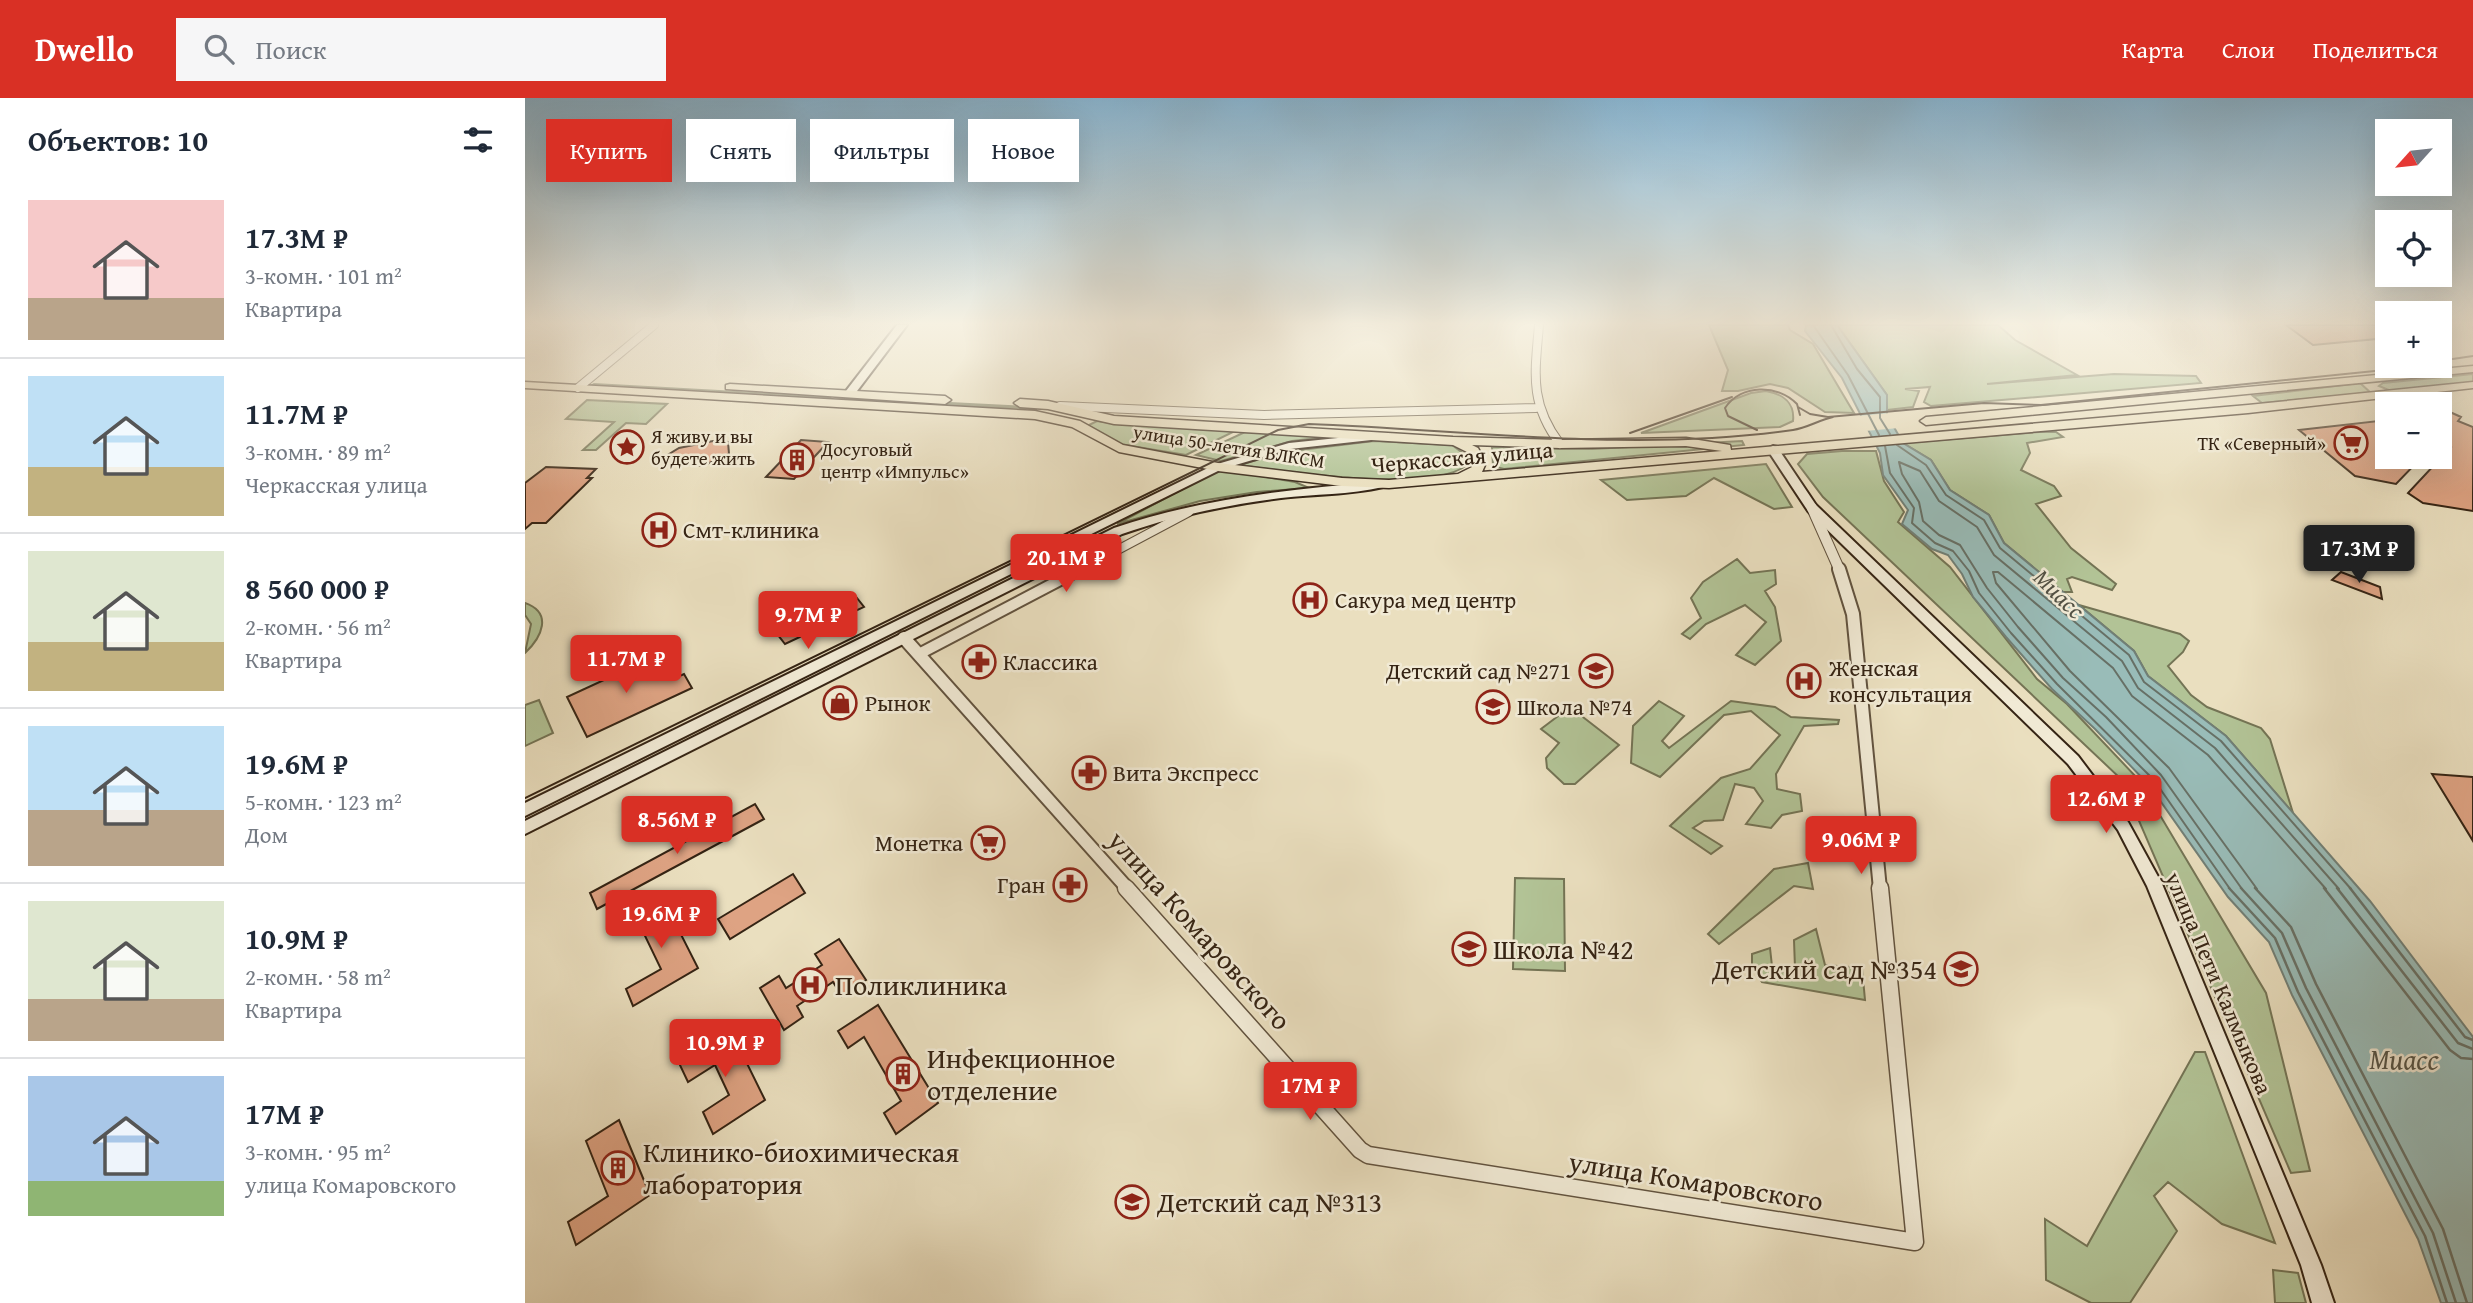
<!DOCTYPE html>
<html lang="ru">
<meta charset="utf-8">
<style>
body{margin:0;font-family:"Gentium Book Plus",serif;background:#f6f6f7;color:#1f2937;height:100vh;display:flex;flex-direction:column;font-size:26px;white-space:nowrap}
*{box-sizing:border-box;margin:0}
p{font-size:23px;color:#747a83}
.icon{flex:none;width:38px;height:38px;fill:none;stroke:currentColor;stroke-width:2;stroke-linecap:round;stroke-linejoin:round}
.map{position:relative;flex:1;overflow:hidden}
.panel{display:flex;flex-direction:column;background:#fff;width:525px}
.panel>*{flex:none}
.hud{position:absolute;left:21px;top:21px;width:665px;height:63px;display:flex;gap:14px}
.needle{width:46px;rotate:243deg}
.controls{position:absolute;left:1850px;top:21px;display:grid;gap:14px}
.controls a{display:grid;place-items:center;width:77px;height:77px;border-radius:0px;background:#fff;box-shadow:0 7px 28px #0002;font-size:35px}
.price{position:absolute;translate:-50% -60px;padding:0 16px;border-radius:7px;background:#d93025;color:#fff;font-size:23px;line-height:46px;filter:drop-shadow(0 2px 4px #0008)}
.price::after{content:'';position:absolute;left:50%;top:42px;width:21px;height:16px;margin-left:-10px;background:inherit;clip-path:polygon(0 0,100% 0,50% 100%)}
.price.selected{background:#222;color:#fff}
ul{padding:0;list-style:none}
li{display:flex;align-items:center;gap:21px;height:175px;padding:0 28px}
li+li{border-top:2px solid #e0e1e3}
li span{display:grid;place-items:center;flex:none;width:196px;height:140px;border-radius:0px;color:#555}
li>.icon{margin-inline-start:auto}
span .icon{width:84px;height:84px;fill:#fffc;stroke-width:1}
li b{font-size:30px}
h2{display:flex;justify-content:space-between;align-items:center;height:84px;padding:0 28px;font-size:30px}
.pill{padding:0 24px;border-radius:0px;background:#fff;box-shadow:0 7px 28px #0002;font-size:24px;line-height:63px}
.pill.selected{background:#d93025;color:#fff}
header{display:flex;align-items:center;gap:42px;box-sizing:border-box;height:98px;padding:0 35px;background:#d93025;color:#fff}
header strong{font-size:33px}
nav{display:flex;gap:38px;margin-inline-start:auto;font-size:24px}
.search{width:490px;height:63px;background:#f6f6f7;display:flex;align-items:center;gap:18px;box-sizing:border-box;padding:0 24px;border-radius:0px;color:#747a83;font-size:26px}
main{display:flex;flex:1;min-height:0}
.map>svg:first-child{display:block}
</style>
<header>
<strong>Dwello</strong>
<div class="search"><svg class="icon" aria-label="search" viewBox="0 0 24 24"><circle cx="10" cy="10" r="6"/><path d="M15 15l6 6"/></svg>Поиск</div>
<nav><a>Карта</a><a>Слои</a><a>Поделиться</a></nav>
</header>
<main>
<section class="panel">
<h2>Объектов: 10<svg class="icon" aria-label="filters" viewBox="0 0 24 24"><path d="M4 7h16M4 17h16"/><circle cx="9" cy="7" r="2"/><circle cx="15" cy="17" r="2"/></svg></h2>
<ul>
<li><span style="background:linear-gradient(#f6c9c9 70%,#b9a48a 0)"><svg class="icon" aria-label="home" viewBox="0 0 24 24"><path d="M3 11l9-7 9 7M6 9v11h12V9"/></svg></span><div><b>17.3M ₽</b><p>3-комн. · 101 m²</p><p>Квартира</p></div></li>
<li><span style="background:linear-gradient(#bfe0f5 65%,#c2b280 0)"><svg class="icon" aria-label="home" viewBox="0 0 24 24"><path d="M3 11l9-7 9 7M6 9v11h12V9"/></svg></span><div><b>11.7M ₽</b><p>3-комн. · 89 m²</p><p>Черкасская улица</p></div></li>
<li><span style="background:linear-gradient(#dfe7d0 65%,#c2b280 0)"><svg class="icon" aria-label="home" viewBox="0 0 24 24"><path d="M3 11l9-7 9 7M6 9v11h12V9"/></svg></span><div><b>8 560 000 ₽</b><p>2-комн. · 56 m²</p><p>Квартира</p></div></li>
<li><span style="background:linear-gradient(#bfe0f5 60%,#b9a48a 0)"><svg class="icon" aria-label="home" viewBox="0 0 24 24"><path d="M3 11l9-7 9 7M6 9v11h12V9"/></svg></span><div><b>19.6M ₽</b><p>5-комн. · 123 m²</p><p>Дом</p></div></li>
<li><span style="background:linear-gradient(#dfe7d0 70%,#b9a48a 0)"><svg class="icon" aria-label="home" viewBox="0 0 24 24"><path d="M3 11l9-7 9 7M6 9v11h12V9"/></svg></span><div><b>10.9M ₽</b><p>2-комн. · 58 m²</p><p>Квартира</p></div></li>
<li><span style="background:linear-gradient(#a9c7e8 75%,#8fb573 0)"><svg class="icon" aria-label="home" viewBox="0 0 24 24"><path d="M3 11l9-7 9 7M6 9v11h12V9"/></svg></span><div><b>17M ₽</b><p>3-комн. · 95 m²</p><p>улица Комаровского</p></div></li>
</ul>
</section>
<div class="map">
<svg width="1948" height="1205" viewBox="0 0 1948 1205">
<rect width="100%" height="100%" fill="#eadfbf"/>
<filter id="stains"><feTurbulence type="fractalNoise" baseFrequency=".00286" numOctaves="4"/><feColorMatrix values="0 0 0 0 .2 0 0 0 0 .09 0 0 0 0 .02 0 0 0 .5 -.17"/></filter>
<radialGradient id="worn" r=".72"><stop offset=".6" stop-color="#630" stop-opacity="0"/><stop offset="1" stop-color="#630" stop-opacity=".3"/></radialGradient>
<path fill="#b2c396" stroke="#747455" stroke-width="2" d="M1184,227H1263L1265,232L1288,246L1329,315L1300,314L1263,290L1245,286L1213,293H1197L1203,272Z
M1312,227H1473L1490,242L1552,277L1462,286L1589,276L1671,278L1676,285L1406,308L1399,304L1405,289L1380,291L1394,293L1388,309L1362,312V297Z
M1948,276V284L1866,293L1854,288L1858,285Z
M1835,285L1846,295L1737,305L1728,298Z
M69,286L304,299L306,300L66,288Z
M1241,293C1258,296 1270,305 1268,323L1255,329L1116,335L1226,295Z
M347,301L520,310L525,311L345,304Z
M62,302L142,306L121,326L101,325L71,352H58L89,324L41,321Z
M572,323L579,324L710,333L661,357L594,346L577,338L564,327Z
M720,334L800,339L767,343L696,363L671,357Z
M1514,334H1531L1538,339L1502,345L1505,355L1496,372L1529,388L1536,398L1511,406L1546,450L1591,486L1587,492L1547,479L1542,481L1547,494H1538L1479,445L1464,417L1425,392L1406,362L1378,345Z
M849,343L927,347L947,362C920,399 759,373 714,367L759,354Z
M1217,343L1219,347L979,371L968,368L967,349L1067,351Z
M1317,353H1351L1359,383L1379,414L1373,424L1425,469L1512,581L1542,606L1614,682L1741,895L1785,1073L1766,1075L1596,681L1298,399L1273,366L1282,356Z
M1241,366L1267,409L1249,411L1189,380L1161,398L1102,402L1076,382Z
M695,371L770,384L784,390L732,394L675,403L592,426Z
M1212,461L1225,475L1250,472L1251,486L1240,493L1250,509L1256,543L1230,567L1211,557L1241,524L1220,507L1181,526L1165,541L1157,536L1176,520L1166,500L1178,484Z
M0,505C28,515 17,539 0,555L6,526L0,517Z
M1554,507L1655,536L1664,543L1658,554L1643,568L1666,597L1682,609L1736,630L1745,641L1768,715L1701,638L1623,578L1609,553Z
M14,602L28,635L0,648V607Z
M1134,603L1159,618L1137,643L1144,650L1206,603L1250,609L1266,619L1314,622L1313,626L1279,628L1251,676L1252,691L1275,696L1277,713L1257,717L1246,730L1221,726L1238,703L1229,690L1210,686L1198,722L1179,723L1168,730L1197,748L1186,756L1145,728L1196,680L1225,671L1255,637L1226,613L1199,617L1135,679L1106,665L1108,628Z
M1045,609L1094,647L1050,686H1039L1022,670L1021,660L1034,645L1016,631Z
M1283,765L1288,791L1269,788L1194,846L1183,836L1249,771Z
M990,780L1039,781L1040,873L988,871Z
M1291,831L1300,867L1337,870L1340,902L1237,884L1227,868V856L1245,850L1248,877L1270,870L1269,842Z
M1670,954H1680L1750,1145L1697,1126L1643,1084L1629,1098L1652,1133L1605,1205H1566L1521,1182L1520,1121L1562,1148Z
M1748,1172L1773,1175L1781,1205H1750Z"/>
<path fill="#99bcb8" stroke="#717f76" stroke-width="2" d="M1281,227H1312L1362,297V317L1378,345L1406,362L1425,392L1464,417L1479,445L1609,553L1623,578L1701,638L1845,803L1948,939V1205H1916L1893,1141L1767,897L1744,844L1703,799L1624,687L1570,631L1527,591L1481,539L1448,499L1437,476L1423,457L1407,451L1377,426L1383,412L1358,377L1355,355L1317,280L1280,233Z"/>
<path fill="#eadfbf" d="M1365,315L1374,330L1340,333L1332,318Z"/>
<g fill="none" stroke-linecap="round" stroke-linejoin="round">
<path stroke="#677066" stroke-width="2" d="M1288,227L1323,277L1354,337
M1306,227L1332,271L1355,299V320L1365,336
M1372,347L1401,367L1421,397L1459,422L1475,450L1604,557L1619,584L1696,643L1826,791
M1360,348L1365,375L1389,410L1387,425L1410,445L1428,453L1444,473L1454,495L1486,535L1532,586L1629,682L1705,791
M1717,791L1636,677L1581,619L1538,580L1493,529L1462,490L1435,447L1414,437L1398,423L1394,404L1377,376L1374,364L1395,373L1414,403L1452,429L1469,457L1597,563L1613,590L1690,650L1814,791
M1732,791L1644,670L1545,573L1471,485L1468,474H1473L1588,570L1607,598L1683,657L1801,791"/>
<path stroke="#677066" stroke-width="2.5" d="M1704,790L1750,840L1773,894L1900,1138L1922,1205
M1716,790L1757,835L1781,890L1908,1135L1931,1205
M1730,790L1766,829L1791,886L1918,1131L1942,1205
M1799,790L1925,952L1936,960L1948,961
M1812,790L1933,945L1948,951
M1825,790L1940,939L1948,942"/>
</g>
<path fill="#dea383" stroke="#352414" stroke-width="2" d="M1761,227H1862V240L1788,247Z
M1925,314L1936,319L1933,323L1948,329V413L1898,405L1883,395L1926,349L1914,338V316Z
M1862,322V359H1897L1871,386L1830,378L1774,332Z
M276,342L303,344L269,381L241,379Z
M188,343L203,344L204,356L178,368L161,366V363H155L154,359L141,358L154,350Z
M21,369L71,371L62,380H67L21,425H7L0,431V385Z
M1816,474L1855,489L1857,501L1807,482Z
M332,500L339,509L260,546L253,537Z
M135,556L150,580L159,576L167,590L62,639L42,599Z
M1907,676L1948,679V743Z
M230,706L239,721L72,811L65,795Z
M268,776L280,795L205,841L193,821Z
M136,797L173,870L108,908L101,891L136,871L108,813Z
M314,841L341,882L317,898L308,884L272,908L278,919L259,932L235,890L254,878L261,890L297,867L290,856Z
M353,907L413,1005L371,1036L359,1015L376,1003L339,939L323,950L313,933Z
M205,931L240,1002L188,1036L178,1014L204,997L190,967L163,984L153,963Z
M94,1022L125,1097L51,1147L43,1124L83,1098L61,1043Z"/>
<g fill="none" stroke-linecap="round" stroke-linejoin="round">
<defs>
<path id="minor-far1" d="M1014,227C1010,275 1004,305 1035,346
M53,290L129,227
M535,308L739,317L1011,310
M553,473L664,414"/>
<path id="minor" d="M394,556L556,471"/>
<path id="tertiary-far2" d="M1287,410L1315,473"/>
<path id="tertiary-far1" d="M1314,471L1328,516L1355,791
M379,540L603,791"/>
<path id="tertiary" d="M601,790L835,1052L843,1057L1390,1144L1355,790"/>
<path id="secondary" d="M372,227H382L329,297H321V293Z
M842,337L847,340L846,342L765,351L697,371L0,718V705L689,367L764,345Z
M1248,348L1252,349L1291,407L1553,658L1603,724L1637,786L1796,1167L1809,1205H1787L1776,1167L1622,788L1593,732L1543,666L1283,413L1242,351Z
M854,384L858,385V389C825,397 789,396 756,400C701,407 649,418 597,436L0,736V723L589,430C675,401 763,391 854,384Z"/>
<path id="primary" d="M1948,268V274L1401,327L1395,323L1401,319Z
M0,284L510,313L555,323L598,347L693,365L817,380L864,382L933,376L947,369L949,365L944,355L928,347L589,326L523,311L495,309L489,305L495,301L523,303L589,318L928,339L1035,342L1161,340L1205,347L1206,352L1723,307L1948,284V290L1723,315L864,390L817,388L693,373L594,354L547,329L510,321L0,290ZM947,347L1035,350L1161,348L1197,353L957,374L961,365L953,350Z
M205,286L420,298L426,302L420,306L201,291V287Z"/>
</defs>
<use href="#minor-far1" stroke="#62533f" stroke-width="10"/>
<use href="#minor" stroke="#62533f" stroke-width="14"/>
<use href="#tertiary-far2" stroke="#62533f" stroke-width="12"/>
<use href="#tertiary-far1" stroke="#62533f" stroke-width="16"/>
<use href="#tertiary" stroke="#62533f" stroke-width="19"/>
<use href="#secondary" stroke="#352414" stroke-width="4"/>
<use href="#primary" stroke="#352414" stroke-width="3"/>
<use href="#minor-far1" stroke="#f1ead5" stroke-width="8"/>
<use href="#minor" stroke="#f1ead5" stroke-width="10"/>
<use href="#tertiary-far2" stroke="#f1ead5" stroke-width="10"/>
<use href="#tertiary-far1" stroke="#f1ead5" stroke-width="12"/>
<use href="#tertiary" stroke="#f1ead5" stroke-width="16"/>
<use href="#secondary" fill="#f1ead5" fill-rule="evenodd"/>
<use href="#primary" fill="#eadfbf" fill-rule="evenodd"/>
<path stroke="#352414" stroke-width="2" d="M1914,263L1948,258
M1273,309L1285,316L1303,319L1459,305L1516,307L1899,268
M1232,332L1203,318L1200,310C1216,286 1253,286 1272,306L1275,317
M1105,335L1207,299
M0,700L753,332L784,326C944,332 1108,355 1268,332C1282,330 1294,322 1308,319"/>
</g>
<linearGradient id="sky" x2="0" y2="1"><stop stop-color="#88b7d5"/><stop offset="0.57" stop-color="#f6f1e2"/><stop offset="1" stop-color="#f6f1e2" stop-opacity="0"/></linearGradient>
<rect width="1948" height="395" fill="url(#sky)"/>
<defs>
<symbol id="supermarket-ring" viewBox="-11 -11 22 22"><circle r="9.5" fill="#f1ead5" stroke="#8f2418" stroke-width="1.5"/><path d="M-6-5.5h2.5l.6 2H6L4.5 2H-2.5L-4.4-4H-6ZM-1.5 3.2a1.3 1.3 0 1 0 .1 0ZM3 3.2a1.3 1.3 0 1 0 .1 0Z" fill="#8f2418"/></symbol>
<symbol id="sight-ring" viewBox="-11 -11 22 22"><circle r="9.5" fill="#f1ead5" stroke="#8f2418" stroke-width="1.5"/><path d="M0-6L1.8-2.2L6-1.7L2.9 1.2L3.7 5.4L0 3.3L-3.7 5.4L-2.9 1.2L-6-1.7L-1.8-2.2Z" fill="#8f2418"/></symbol>
<symbol id="building-ring" viewBox="-11 -11 22 22"><circle r="9.5" fill="#f1ead5" stroke="#8f2418" stroke-width="1.5"/><path d="M-4-6H4V6H1V3H-1V6H-4ZM-2.5-4.3h1.7v1.8h-1.7ZM.8-4.3h1.7v1.8H.8ZM-2.5-1h1.7V.8h-1.7ZM.8-1h1.7V.8H.8Z" fill="#8f2418"/></symbol>
<symbol id="hospital-ring" viewBox="-11 -11 22 22"><circle r="9.5" fill="#f1ead5" stroke="#8f2418" stroke-width="1.5"/><path d="M-5-5h3v3.5h4V-5h3V5h-3V1.5h-4V5h-3Z" fill="#8f2418"/></symbol>
<symbol id="pharmacy-ring" viewBox="-11 -11 22 22"><circle r="9.5" fill="#f1ead5" stroke="#8f2418" stroke-width="1.5"/><path d="M-2-6h4v4h4v4h-4v4h-4v-4h-4v-4h4Z" fill="#8f2418"/></symbol>
<symbol id="school-ring" viewBox="-11 -11 22 22"><circle r="9.5" fill="#f1ead5" stroke="#8f2418" stroke-width="1.5"/><path d="M0-5L7-2L0 1L-7-2ZM-4 1L0 2.5L4 1V4Q0 6-4 4Z" fill="#8f2418"/></symbol>
<symbol id="shop-ring" viewBox="-11 -11 22 22"><circle r="9.5" fill="#f1ead5" stroke="#8f2418" stroke-width="1.5"/><path d="M-5-2.5h2.3a2.7 3.5 0 0 1 5.4 0H5L5.5 6h-11ZM-1.5-2.5h3a1.5 2.3 0 0 0-3 0Z" fill="#8f2418"/></symbol>
</defs>
<g fill-rule="evenodd">
<use href="#supermarket-ring" x="1807" y="326" width="38" height="38"/>
<use href="#sight-ring" x="83" y="330" width="38" height="38"/>
<use href="#building-ring" x="253" y="343" width="38" height="38"/>
<use href="#hospital-ring" x="115" y="413" width="38" height="38"/>
<use href="#hospital-ring" x="766" y="483" width="38" height="38"/>
<use href="#pharmacy-ring" x="435" y="545" width="38" height="38"/>
<use href="#school-ring" x="1052" y="554" width="38" height="38"/>
<use href="#hospital-ring" x="1260" y="564" width="38" height="38"/>
<use href="#shop-ring" x="296" y="586" width="38" height="38"/>
<use href="#school-ring" x="949" y="590" width="38" height="38"/>
<use href="#pharmacy-ring" x="545" y="656" width="38" height="38"/>
<use href="#supermarket-ring" x="444" y="726" width="38" height="38"/>
<use href="#pharmacy-ring" x="526" y="768" width="38" height="38"/>
<use href="#school-ring" x="925" y="832" width="38" height="38"/>
<use href="#school-ring" x="1417" y="852" width="38" height="38"/>
<use href="#hospital-ring" x="266" y="868" width="38" height="38"/>
<use href="#building-ring" x="359" y="957" width="38" height="38"/>
<use href="#building-ring" x="74" y="1051" width="38" height="38"/>
<use href="#school-ring" x="588" y="1085" width="38" height="38"/>
</g>
<g text-anchor="middle" stroke-width="5" stroke-linejoin="round" paint-order="stroke">
<g font-size="19" fill="#352414" stroke="#f1ead5" text-anchor="start">
<text x="126" y="345">Я живу и вы<tspan x="126" dy="22">будете жить</tspan></text>
<text x="1801" y="352" text-anchor="end">ТК «Северный»</text>
<text x="296" y="358">Досуговый<tspan x="296" dy="22">центр «Импульс»</tspan></text>
</g>
<g font-size="19" fill="#352414" stroke="#f1ead5">
<text transform="translate(704 348) rotate(9)" y="7">улица 50-летия ВЛКСМ</text>
</g>
<g font-size="23" fill="#352414" stroke="#f1ead5">
<text transform="translate(937 359) rotate(-5)" y="8">Черкасская улица</text>
<text transform="translate(1694 885) rotate(67)" y="8">улица Пети Калмыкова</text>
</g>
<g font-size="23" fill="#352414" stroke="#f1ead5" text-anchor="start">
<text x="158" y="440">Смт-клиника</text>
<text x="810" y="510">Сакура мед центр</text>
<text x="478" y="572">Классика</text>
<text x="1304" y="578">Женская<tspan x="1304" dy="26">консультация</tspan></text>
<text x="1046" y="581" text-anchor="end">Детский сад №271</text>
<text x="340" y="613">Рынок</text>
<text x="992" y="617">Школа №74</text>
<text x="588" y="683">Вита Экспресс</text>
<text x="438" y="753" text-anchor="end">Монетка</text>
<text x="520" y="795" text-anchor="end">Гран</text>
</g>
<g font-size="24" font-style="italic" fill="#535245" stroke="#f1ead5">
<text transform="translate(1534 496) rotate(44)" y="8">Миасс</text>
</g>
<g font-size="28" fill="#352414" stroke="#f1ead5">
<text transform="translate(675 832) rotate(48)" y="10">улица Комаровского</text>
<text transform="translate(1171 1083) rotate(9)" y="10">улица Комаровского</text>
</g>
<g font-size="28" fill="#352414" stroke="#f1ead5" text-anchor="start">
<text x="968" y="861">Школа №42</text>
<text x="1412" y="881" text-anchor="end">Детский сад №354</text>
<text x="310" y="897">Поликлиника</text>
<text x="402" y="970">Инфекционное<tspan x="402" dy="32">отделение</tspan></text>
<text x="118" y="1064">Клинико-биохимическая<tspan x="118" dy="32">лаборатория</tspan></text>
<text x="632" y="1114">Детский сад №313</text>
</g>
<g font-size="28" font-style="italic" fill="#535245" stroke="#f1ead5">
<text x="1879" y="971">Миасс</text>
</g>
</g>
<rect width="100%" height="100%" filter="url(#stains)"/>
<rect width="100%" height="100%" fill="url(#worn)"/>
</svg>
<div class="controls">
<a><svg class="needle" viewBox="-14 -14 28 28"><path d="M0-13l5 13h-10z" fill="#e53935"/><path d="M0 13l5-13h-10z" fill="#747a83"/></svg></a>
<a><svg class="icon" aria-label="locate" viewBox="0 0 24 24"><circle cx="12" cy="12" r="6"/><path d="M12 2v4M12 18v4M2 12h4M18 12h4"/></svg></a>
<a>+</a>
<a>−</a>
</div>
<b class="price selected" style="left:1834px;top:487px">17.3M ₽</b>
<b class="price" style="left:541px;top:496px">20.1M ₽</b>
<b class="price" style="left:283px;top:553px">9.7M ₽</b>
<b class="price" style="left:101px;top:597px">11.7M ₽</b>
<b class="price" style="left:1581px;top:737px">12.6M ₽</b>
<b class="price" style="left:152px;top:758px">8.56M ₽</b>
<b class="price" style="left:1336px;top:778px">9.06M ₽</b>
<b class="price" style="left:136px;top:852px">19.6M ₽</b>
<b class="price" style="left:200px;top:981px">10.9M ₽</b>
<b class="price" style="left:785px;top:1024px">17M ₽</b>
<div class="hud">
<a class="pill selected">Купить</a>
<a class="pill">Снять</a>
<a class="pill">Фильтры</a>
<a class="pill">Новое</a>
</div>
</div>
</main>
